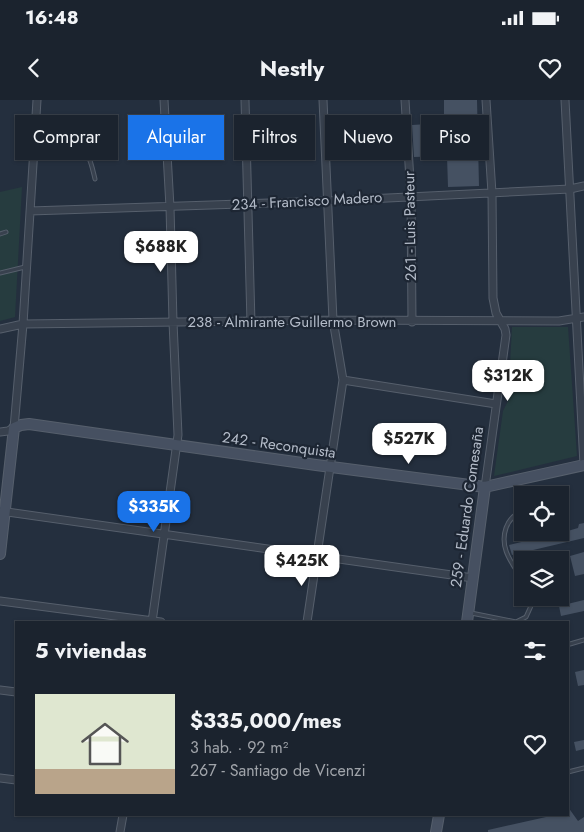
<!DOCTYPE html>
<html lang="es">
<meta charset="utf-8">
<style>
body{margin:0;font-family:Jost,sans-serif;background:#242b36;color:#f1f3f6;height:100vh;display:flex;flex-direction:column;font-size:19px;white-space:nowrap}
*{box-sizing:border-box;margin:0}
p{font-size:16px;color:#a0a4aa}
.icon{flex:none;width:28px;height:28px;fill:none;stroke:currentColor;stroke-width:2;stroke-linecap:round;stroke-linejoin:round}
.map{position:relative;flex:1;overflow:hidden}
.panel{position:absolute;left:15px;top:521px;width:554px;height:195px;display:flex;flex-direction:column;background:#1b232e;border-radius:0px;box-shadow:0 1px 4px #0004,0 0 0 1px #39404a}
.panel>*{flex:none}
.top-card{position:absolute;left:15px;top:15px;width:555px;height:45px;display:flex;gap:10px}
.controls{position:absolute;left:514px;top:386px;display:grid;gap:10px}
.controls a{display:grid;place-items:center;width:55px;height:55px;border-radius:0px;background:#1b232e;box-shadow:0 1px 4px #0004,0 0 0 1px #39404a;font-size:25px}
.price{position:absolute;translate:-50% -42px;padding:0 11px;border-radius:10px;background:#fff;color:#222;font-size:16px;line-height:32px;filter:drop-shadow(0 1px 2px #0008)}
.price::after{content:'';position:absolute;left:50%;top:30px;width:15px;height:11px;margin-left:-8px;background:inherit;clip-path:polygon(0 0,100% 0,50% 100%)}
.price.current{background:#1a73e8;color:#fff}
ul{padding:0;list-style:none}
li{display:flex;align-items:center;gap:15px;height:125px;padding:0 20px}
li+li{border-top:1px solid #39404a}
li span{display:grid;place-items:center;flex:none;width:140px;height:100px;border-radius:0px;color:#555}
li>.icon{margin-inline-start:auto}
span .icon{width:60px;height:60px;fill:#fffc;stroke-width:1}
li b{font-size:21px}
h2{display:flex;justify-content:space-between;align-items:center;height:60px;padding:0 20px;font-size:21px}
.chip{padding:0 18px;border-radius:0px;background:#1b232e;box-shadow:0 1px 4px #0004,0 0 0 1px #39404a;font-size:18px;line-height:45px}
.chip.current{background:#1a73e8;color:#fff}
.status{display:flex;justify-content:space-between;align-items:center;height:35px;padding:0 25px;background:#1b232e;direction:ltr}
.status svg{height:14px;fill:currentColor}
header{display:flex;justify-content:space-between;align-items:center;height:65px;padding:0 20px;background:#1b232e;font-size:22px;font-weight:700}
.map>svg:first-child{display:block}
</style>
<div class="status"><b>16:48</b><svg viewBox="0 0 49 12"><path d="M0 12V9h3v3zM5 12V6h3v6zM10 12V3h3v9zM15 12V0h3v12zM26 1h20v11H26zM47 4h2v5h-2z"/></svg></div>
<header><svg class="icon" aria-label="back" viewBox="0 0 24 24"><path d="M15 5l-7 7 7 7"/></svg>Nestly<svg class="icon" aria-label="heart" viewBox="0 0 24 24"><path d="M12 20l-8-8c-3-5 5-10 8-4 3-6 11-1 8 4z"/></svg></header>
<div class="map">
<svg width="584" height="732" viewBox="0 0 584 732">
<rect width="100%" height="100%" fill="#242f3e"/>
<path fill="#263c3f" d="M22,87L15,217L0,221V92Z
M512,227H568L577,356L494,376L503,311L508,301Z"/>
<path fill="#455162" d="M444,0H477L479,86L448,87L447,56L414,57L412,25L444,23Z
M584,423V438L512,455L509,445L538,438L539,434L546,432L547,437L578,428L579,424Z
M584,452V474L575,476L570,456Z
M584,500V511L561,516L559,506Z
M584,570V585L578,586L575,572Z
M584,640V649L576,651L574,642Z
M568,707L578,721L584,717V732H488V730L555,715H568Z"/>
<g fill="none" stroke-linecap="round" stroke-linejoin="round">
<defs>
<path id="lane" d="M35,45L52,46L67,41C89,48 90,58 95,79
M0,134L6,132
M0,173L25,167
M522,412C514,414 509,420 506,428C499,448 512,463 522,479
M471,513L516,522L526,517L531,506L530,498
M570,544L584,540
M568,672L584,668"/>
<path id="street" d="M245,0L251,223
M405,0L411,96L412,222
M565,0L584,365
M30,111L327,101L570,89L584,86
M0,229L23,224L333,220L559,221L584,217
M343,280L496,304
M0,332L8,331L14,328L23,224L37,0
M485,387L506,235L505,229L496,213L493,198L492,93L486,0
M0,411L473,478
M0,501L161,522
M152,522L178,335L173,222L170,107L164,0
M307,522L343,280L333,220L323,0
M0,590L16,592
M0,678L16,680
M120,732L123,715"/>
<path id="secondary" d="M0,454L14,328L21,325L29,324L316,365L485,387L584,365
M467,522L485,387
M436,732L439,715"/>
</defs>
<use href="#lane" stroke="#565f6c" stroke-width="5"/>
<use href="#street" stroke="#565f6c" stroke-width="9"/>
<use href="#secondary" stroke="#565f6c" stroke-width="12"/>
<use href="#lane" stroke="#38414e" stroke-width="3"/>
<use href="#street" stroke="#38414e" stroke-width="7"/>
<use href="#secondary" stroke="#465061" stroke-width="10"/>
</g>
<g text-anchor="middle" stroke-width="4.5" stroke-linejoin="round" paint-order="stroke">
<g font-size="15" fill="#b4bcc9" stroke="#1d2633">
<text transform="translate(307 101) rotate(-3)" y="5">234 - Francisco Madero</text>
<text transform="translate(410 126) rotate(-91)" y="5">261 - Luis Pasteur</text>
<text x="292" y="227">238 - Almirante Guillermo Brown</text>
<text transform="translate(279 345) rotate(8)" y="5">242 - Reconquista</text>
<text transform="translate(467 407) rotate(-82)" y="5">259 - Eduardo Comesaña</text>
</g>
</g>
</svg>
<div class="controls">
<a><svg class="icon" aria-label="locate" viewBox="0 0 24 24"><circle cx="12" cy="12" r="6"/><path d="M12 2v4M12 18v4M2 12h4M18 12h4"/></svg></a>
<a><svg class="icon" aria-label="layers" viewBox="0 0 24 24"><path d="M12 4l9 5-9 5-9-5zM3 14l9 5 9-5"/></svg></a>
</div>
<b class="price" style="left:161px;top:173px">$688K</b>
<b class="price" style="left:508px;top:302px">$312K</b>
<b class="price" style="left:409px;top:365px">$527K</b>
<b class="price current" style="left:154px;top:433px">$335K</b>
<b class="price" style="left:302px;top:487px">$425K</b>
<div class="top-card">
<a class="chip">Comprar</a>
<a class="chip current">Alquilar</a>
<a class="chip">Filtros</a>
<a class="chip">Nuevo</a>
<a class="chip">Piso</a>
</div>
<section class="panel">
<h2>5 viviendas<svg class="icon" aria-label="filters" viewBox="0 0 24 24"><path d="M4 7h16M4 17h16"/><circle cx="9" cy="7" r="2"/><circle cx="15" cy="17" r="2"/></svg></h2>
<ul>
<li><span style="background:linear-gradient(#dfe7d0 75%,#b9a48a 0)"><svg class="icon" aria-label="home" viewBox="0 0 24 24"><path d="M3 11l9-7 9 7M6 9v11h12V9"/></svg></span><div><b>$335,000/mes</b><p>3 hab. · 92 m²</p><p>267 - Santiago de Vicenzi</p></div><svg class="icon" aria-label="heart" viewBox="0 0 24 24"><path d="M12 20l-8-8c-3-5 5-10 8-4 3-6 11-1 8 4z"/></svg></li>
</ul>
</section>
</div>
